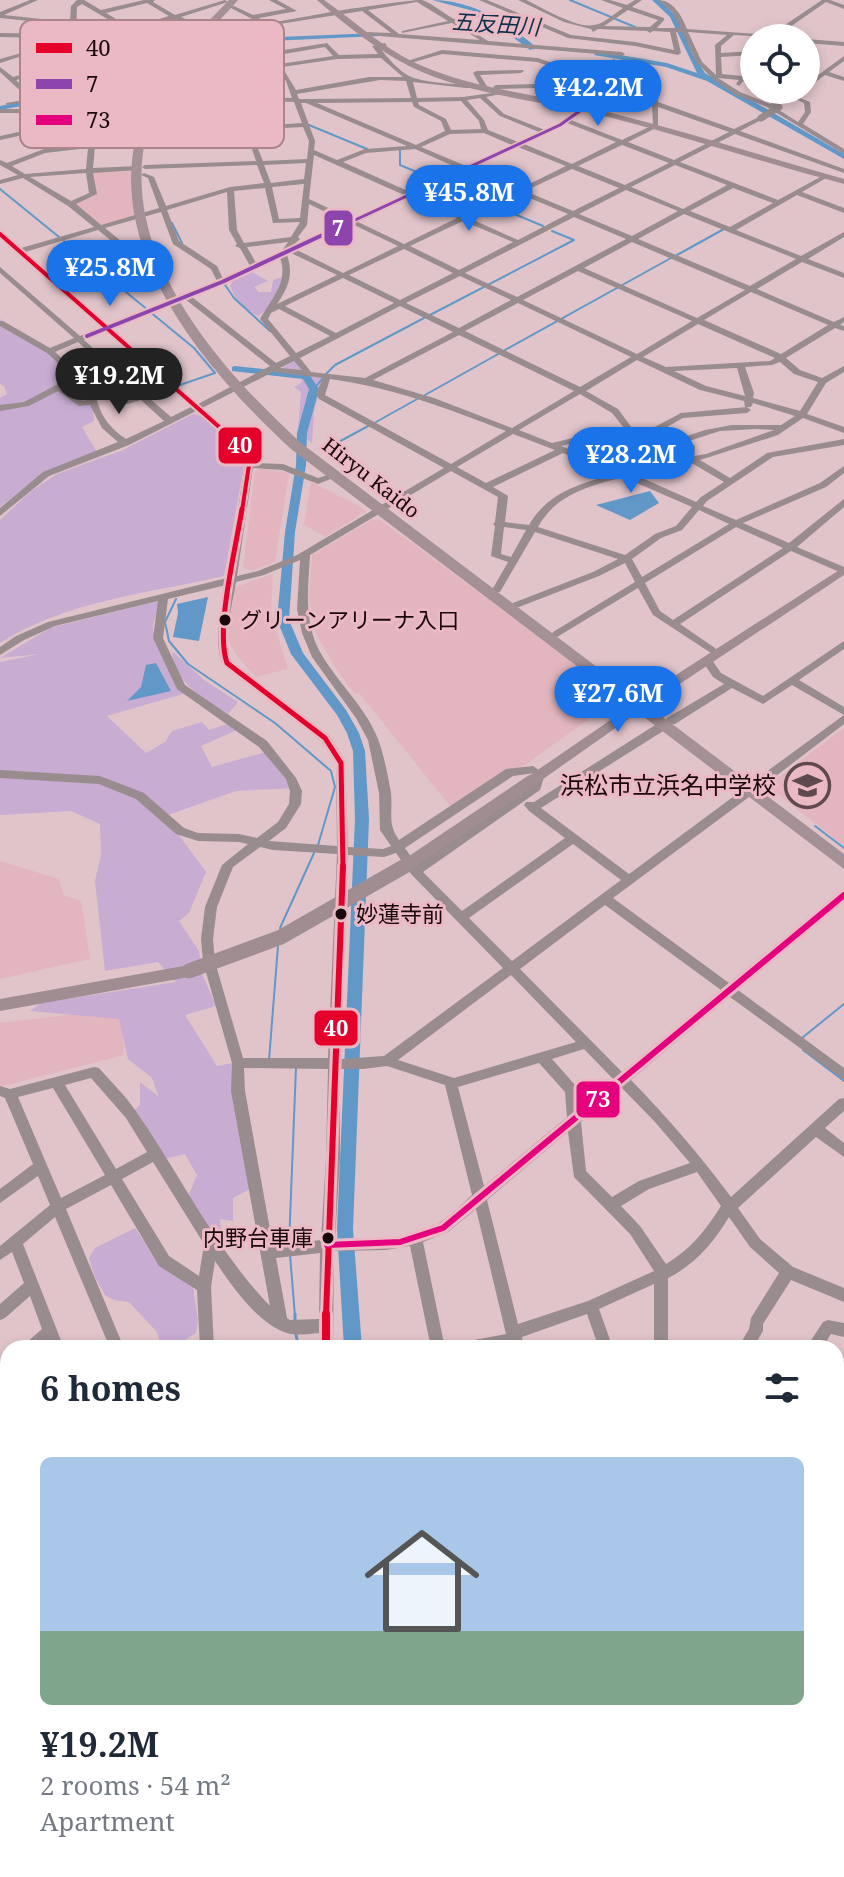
<!DOCTYPE html>
<meta charset="utf-8">
<style>
body{margin:0;font-family:"Noto Serif","Noto Sans JP",serif;background:#f6f6f7;color:#1f2937;height:100vh;display:flex;flex-direction:column;font-size:30px;white-space:nowrap}
*{box-sizing:border-box;margin:0}
p{font-size:26px;color:#747a83}
.icon{flex:none;width:44px;height:44px;fill:none;stroke:currentColor;stroke-width:2;stroke-linecap:round;stroke-linejoin:round}
.map{position:relative;flex:1;overflow:hidden}
.details{position:absolute;left:0px;top:1340px;width:844px;height:538px;display:flex;flex-direction:column;background:#fff;border-radius:24px 24px 0 0;box-shadow:0 4px 12px #0003}
.details>*{flex:none}
.tools{position:absolute;left:740px;top:24px;display:grid;gap:16px}
.tools a{display:grid;place-items:center;width:80px;height:80px;border-radius:50%;background:#fff;box-shadow:0 4px 12px #0003;font-size:40px}
.price{position:absolute;translate:-50% -68px;padding:0 18px;border-radius:28px;background:#1a73e8;color:#fff;font-size:26px;line-height:52px;filter:drop-shadow(0 2px 4px #0008)}
.price::after{content:'';position:absolute;left:50%;top:48px;width:24px;height:18px;margin-left:-12px;background:inherit;clip-path:polygon(0 0,100% 0,50% 100%)}
.price.active{background:#222;color:#fff}
ul{padding:0;list-style:none}
li{display:grid;align-content:center;gap:16px;height:424px;padding:0 40px}
li span{display:grid;place-items:center;height:248px;border-radius:12px;color:#555}
li>.icon{margin-inline-start:auto}
span .icon{width:144px;height:144px;fill:#fffc;stroke-width:1}
li b{font-size:34px}
h2{display:flex;justify-content:space-between;align-items:center;height:96px;padding:0 40px;font-size:34px}
.map>svg:first-child{display:block}
</style>
<div class="map">
<svg width="844" height="1877" viewBox="0 0 844 1877">
<rect width="100%" height="100%" fill="#e0c4ca"/>
<path fill="#e3b6bf" d="M132,169L135,216L100,225L73,204L96,194L90,172Z
M261,468L289,473L275,562L251,571L243,568L255,471Z
M311,482L357,505L366,511L325,537L304,524Z
M373,519L380,520L411,542L600,683L594,690L607,700V706L521,768H512L450,806L359,693L355,694L340,675L316,634L309,600L312,555Z
M273,574L271,613L288,669L256,677L236,655L227,638L235,587Z
M844,728V846L770,788L769,784Z
M0,861L59,879L64,895L81,901L90,959L0,979Z
M122,1008L124,1055L0,1087V1023Z"/>
<path fill="#c8acd2" d="M252,272L268,281L254,287L259,292H271L273,280L286,276L273,305L258,316L239,305L230,286L233,281Z
M0,319L39,345L85,386V399L93,407L94,421L82,427L97,452L43,473L0,507V398L7,394L4,386L0,384Z
M296,360L308,373L323,377L314,412L312,443L298,432L301,392L294,387L301,383L303,377L279,370Z
M193,414C215,418 235,440 245,461L224,576C150,593 65,601 0,643V520L31,491L57,474L123,450Z
M158,601C160,612 154,616 153,626C152,642 177,678 186,693L107,716L146,753L165,742L172,731L202,722L209,730L227,724L237,730L201,746L212,767L266,752L294,788L236,791L165,816L206,872L189,913L179,921L199,951L202,974L216,1006L185,1015L217,1066L233,1063L250,1189L233,1198V1221L220,1219L222,1239L217,1246L188,1197L197,1175L185,1154L163,1159L132,1112L140,1105V1082L159,1097L152,1078L128,1059L119,1019L30,1011L41,1003L176,982L158,962L105,971L95,881L101,854L100,824L71,811L0,815V662L40,654L0,658L50,628Z
M172,651L204,680L238,702L228,714C203,697 174,684 172,651Z
M135,1228L157,1262L193,1287L198,1320L196,1333L173,1348H162L157,1332L129,1302L114,1300L105,1295L95,1277L89,1258L95,1248Z
M214,1870H417L421,1877H207Z"/>
<path fill="#6198c8" d="M650,491L659,503L630,520L596,505Z
M208,597L199,641L173,637L178,613L177,604Z
M156,663L171,691L127,701L141,687L146,665Z"/>
<g fill="none" stroke-linecap="round" stroke-linejoin="round">
<path stroke="#6198c8" stroke-width="2" d="M570,0L635,27
M309,125L367,149
M400,149V165L436,180
M441,182L491,204
M0,189L59,237
M495,206L543,226
M172,223L182,243
M64,241L194,348L215,373L177,386
M677,255L724,229
M223,282L234,298L270,331
M430,315L574,240L552,231
M505,350L671,258
M326,374L335,365L424,318
M314,389L322,379
M425,395L500,353
M376,422L419,398
M324,450L370,425
M176,599L165,622L169,641L188,664L275,723L331,771L335,787L318,845
M815,826L844,848
M280,928L314,853
M802,1038L844,1004
M803,1050L844,1081
M269,1060L278,946
M289,1245L296,1067
M290,1255L295,1316"/>
<path stroke="#6198c8" stroke-width="3" d="M295,1314V1320
M296,1335L299,1348"/>
<path fill="#6198c8" fill-rule="evenodd" d="M432,0C472,0 507,22 537,48L530,50L481,13Z
M652,0H659L676,16L693,55L705,73L844,154V159L707,81L666,67L594,55L597,51L667,63L697,73L670,17Z
M377,33L379,36L229,43L108,84L101,82L228,39Z
M66,93H69V97L0,110V106Z
M235,366L309,374L319,389L307,433L306,465L295,532L289,620L303,653L346,710L359,733L365,751L369,819L353,1229L362,1348H344L337,1229L355,819L353,751L347,733L337,715L291,654L277,620L285,532L296,465L297,433L309,389L303,379L232,371V367Z
M685,1870H713L716,1877H688Z"/>
<path fill="#998c8e" fill-rule="evenodd" d="M30,0H38L4,15L70,22L71,6L77,0H84L101,10L144,0H155L153,2L175,15L225,0L228,2L181,17L206,28V30L175,19L135,30L141,36C210,37 282,20 349,9C365,7 408,0 422,0C432,3 444,14 454,19L483,14V16L458,22L488,41L622,52L625,54L622,56L367,35L365,32L391,33L362,11L223,33L231,41L278,51L327,43L339,55L378,54L372,46L385,43L387,46L379,47C388,58 401,74 414,78C433,84 460,84 480,85L473,73L476,71L523,70L524,71L521,73L480,75L488,88L485,90L482,88H466L413,82L417,98L463,97L506,91V93L486,97L504,114L545,130L558,124L582,107H586V109L571,120L622,140L653,125L652,104L556,91L552,93L550,90L535,88L496,89L493,87L496,85L535,84L554,87L576,75L537,62L442,54L407,64L404,62L442,50L538,58L581,73L614,59L617,61L614,63L656,78L658,102L734,129L759,117H763V119L740,131L844,169V173L735,134L680,162L778,200L824,175H828V177L802,192L844,208V213L797,195L736,230L801,256L844,232V237L808,259L844,273V278L802,262L757,289L834,322L844,317V322L840,325L844,326V331L835,328L786,358L800,370L822,378L844,366V372L826,383L807,414L844,427V433L803,418L778,435L700,460L730,478L767,453L844,439V445L773,457L707,501L703,506L736,520L820,483L844,466V473L826,487L743,523L789,543L844,499V507L797,547L844,567V574L791,551L680,624L715,648L716,650L711,653L653,615L638,588L557,637L552,634L553,632L635,582L625,563L599,576L519,607H513V603L593,572L618,559L535,532L500,592H494L492,590L508,562L491,556L495,526L493,524L495,522L498,497L451,471L310,555C308,590 303,626 323,657C340,685 366,708 378,739C384,755 388,776 391,793C393,813 387,823 399,840L506,769L533,766L545,774L540,790L423,872L462,911L565,838L529,811L524,805L526,802H534L660,722H666L667,718L724,684L713,677L703,662L704,660H712L721,673L763,696L844,641V649L799,680L844,707V724L759,789H754L753,794L613,898L729,983L840,892L844,891V902L738,990L844,1068V1080L730,997L631,1080C667,1117 700,1155 731,1197L839,1099L844,1098V1111L825,1128L844,1143V1157L816,1137L738,1208L760,1239L793,1267L844,1288V1302L791,1280L763,1324V1331L753,1348H738L749,1329L751,1318L779,1273L750,1247L729,1217C713,1243 696,1264 668,1278V1348H654V1284L599,1309L613,1348H599L587,1314L522,1337L524,1348H462L464,1343L469,1341L506,1334L476,1209L448,1232L423,1242L445,1348H431L410,1246L386,1250L334,1251L333,1348H319V1333C308,1334 297,1336 287,1333C258,1324 231,1285 215,1261L211,1287L214,1348H200L197,1290L159,1266L111,1185L66,1209L124,1348H110L55,1217L23,1244L64,1348H50L48,1343L42,1348H24L26,1343L42,1329L30,1296L5,1318L0,1320V1304L24,1283L12,1252L0,1260V1246L50,1205L38,1176L0,1203V1189L33,1164L5,1098L0,1096V1086L10,1089L94,1067L99,1068C111,1082 125,1095 135,1110C181,1175 214,1248 270,1306L231,1091L232,1063L203,962L201,939L205,907L222,865L248,844L239,842L198,841L176,834L136,799L99,784L0,778V770L100,776L144,793L184,828L198,833L239,834L257,838L278,822L289,804L290,791L286,779L259,747L177,689L153,638L158,601L55,626L24,640L0,655V647L16,636L48,622L227,578L245,465L239,449L196,411L129,445L49,476L0,516V508L43,472L118,442L102,428L90,405L79,406L58,391L29,406L0,411V405L24,402L58,384L83,401L90,399L93,395L47,353L0,326V321H3L50,348L74,338L0,273V267L80,336L101,327L0,238V232L21,248L94,227L68,206L23,178L0,184V180L18,175L0,165V160L7,163L44,149L90,144L112,128L119,119L122,110L90,113H0V109H90L225,96L212,78L171,84L168,82L209,74L196,55L187,58L184,56L197,51L215,73L274,65L266,52L227,43L216,34L160,40L77,38L80,50L87,57L145,42V44L91,60L114,74L183,50L188,51L119,77L118,79H113L63,97L6,105V103L29,99L0,72V67L13,77L81,58L74,51L71,38H53L22,56L0,63V59L18,54L45,38L0,37V33L70,34V25L0,18V12ZM417,2L448,21L402,31V33L452,23L480,40L399,34L368,10ZM147,3L169,16L131,28L106,13ZM82,4L136,36L76,35L77,7ZM325,47L333,56L280,64L273,54L278,55ZM381,58L403,77H369L296,90L282,67L337,59ZM85,61L109,76L62,93L35,98L16,80ZM609,66L651,80L652,100L560,88ZM277,68L286,81L292,98L231,96L218,77ZM380,80L406,81L411,98L307,99H299L297,94ZM480,98L500,116L539,132L518,142L488,130L484,120L467,100ZM234,99L294,102L302,123L245,127L240,108ZM228,100L234,108L238,127L150,132L147,134L150,136L240,131L252,149L256,161L145,165L142,167L145,169L257,165L264,183L230,187L166,206L154,177L144,173L141,175L148,178L159,208L101,225L76,204L97,194L93,173L138,170L141,168L138,166L93,168L95,147L107,139L143,137L146,135L143,133L112,135L126,119L129,109ZM461,101L479,121L481,129L451,130L446,119L419,105L418,102ZM412,102L414,107L441,121L445,131L416,145L317,103ZM301,103H306L407,146L365,149L337,160L314,150L315,141ZM658,107L729,132L674,160L628,142L658,127ZM567,123L616,142L572,164L524,144ZM303,127L309,141L307,159L263,161L258,149L246,130ZM484,133L512,145L466,166L421,147L450,134ZM622,145L669,163L625,185L578,166ZM518,147L566,166L519,189L472,169ZM88,148L86,169L25,174L12,166L45,153ZM415,149L460,169L410,192L343,162L366,153ZM314,155L404,195L352,219L309,199ZM306,163L304,179L271,183L264,165ZM675,165L727,185L683,209L631,187ZM572,169L619,188L573,211L525,191ZM466,171L514,191L463,215L416,195ZM86,173L89,193L71,201L30,177ZM304,184L300,218L279,219L272,187ZM265,188L273,223L300,222L291,237L244,243L237,230L234,191ZM733,188L773,203L730,227L690,211ZM626,190L678,211L632,236L579,214ZM227,192L229,230L237,244L235,246L240,248L250,266L223,279L217,266L179,241L167,210ZM520,194L568,214L518,240L469,218ZM410,197L457,218L404,244L358,222ZM309,204L346,222L292,246L300,239L298,237L307,225ZM161,212L173,244L211,269L217,281L108,325L25,252L98,230L138,263L155,262V258L143,259L105,228ZM684,214L796,259L750,286L638,239ZM574,217L626,239L517,297L465,273ZM463,221L513,242L459,270L410,246ZM352,224L398,246L343,273L297,250ZM288,242L282,251L256,263L247,247ZM632,242L745,290L697,318L584,268ZM404,249L453,273L400,300L349,275ZM291,253L337,275L277,304C288,288 294,275 287,255ZM280,258C289,282 271,299 260,319L290,356L276,363L192,297ZM578,271L692,321L637,354L523,300ZM460,276L511,300L459,328L406,303ZM343,278L394,303L336,333L285,306ZM751,292L828,325L781,354L704,320ZM185,299L270,366L198,404L112,329ZM518,303L631,357L580,387L465,331ZM400,306L453,332L365,378L311,372L300,358ZM279,309L330,336L296,353L268,319L271,313ZM698,324L775,358L770,361L666,367L643,357ZM106,331L169,387L145,394L84,340ZM459,335L574,391L512,428L434,398L373,380ZM78,342L137,396L127,398L100,393L55,352ZM637,360L700,390L744,401L745,407H751L753,403L795,416L781,425H732L705,430L681,438L658,432L683,418L747,413L751,410L747,407L681,413L649,430L632,428L618,409L586,391ZM294,361L302,370L280,368ZM780,362L794,374L818,382L800,411L753,398L754,393L745,367L772,365ZM737,368L745,396L706,386L674,371ZM273,372L323,378L316,394L319,399L444,468L297,555L258,571L237,576L253,468L282,470L318,484L338,476L334,473L318,478L283,464L253,463L246,446L202,408ZM330,379C392,387 448,409 506,431L451,464L325,395ZM174,391L191,407L171,417L149,398ZM580,394L612,413L624,428L594,433L552,443L519,430ZM99,398L127,404L141,400L164,421L126,439C111,429 102,418 97,401ZM756,429L774,430L706,454L694,456L695,446L689,441L720,431ZM633,433C651,435 671,437 686,447L685,457L625,471L561,446L607,435ZM513,434L555,450L486,483L457,467ZM563,453L616,474C581,483 548,492 529,525L505,522L508,496L493,487ZM690,462L724,482L701,497L696,502L633,474ZM623,477L692,507L676,526L655,534L625,555L538,527C556,494 590,486 623,477ZM699,510L729,524L642,577L632,559L661,538L682,530ZM504,527L526,530L511,557L501,554ZM736,527L783,548L673,620L660,611L645,583ZM300,560L297,609L302,633L312,657L356,718L368,740L379,793L380,830L391,846L383,849L348,847L345,760L329,735L231,661C223,637 232,607 236,582L264,575ZM226,585C222,610 213,639 222,663L321,741L336,763L337,846L269,841L286,828L301,804L302,791L296,778L267,741L185,685L163,638L168,599ZM792,685L844,715L751,783L750,788H745L629,874L541,808L668,728L669,724H675L732,688L763,704ZM535,773L531,785L416,864L405,848L513,776ZM573,844L621,880L512,961L469,918ZM260,847L273,850L337,854L328,1058H243L215,962L213,939L217,907L233,867ZM396,853L411,874L503,968L384,1056L341,1059L348,855L384,857ZM605,905L721,990L622,1072L520,969ZM511,975L576,1042L454,1078L398,1060ZM584,1049L613,1079L579,1107L576,1086L552,1059ZM539,1063L565,1092L567,1117L484,1186L458,1087ZM387,1066L445,1085L472,1195C461,1205 449,1217 437,1224C407,1241 367,1239 335,1239L340,1158V1069H363ZM244,1068L328,1069L326,1158L321,1240L273,1246L245,1091ZM91,1078L126,1118L147,1152L116,1169L65,1085ZM621,1087L655,1122L690,1163L639,1181L612,1197L586,1171L581,1122ZM53,1088L105,1175L61,1198L18,1097ZM568,1132L574,1177L630,1234L654,1271L588,1301L518,1324L487,1200ZM153,1162L204,1244L199,1276L169,1256L122,1179ZM697,1172L721,1206C705,1231 692,1248 666,1264L640,1226L621,1206L649,1189ZM320,1253L319,1319L290,1320L287,1318L276,1258Z
M269,0H277L297,11L259,18L261,20L258,22L229,7L234,6L253,15L286,9Z
M479,0H487L571,35L635,42L674,50L670,32L653,31L650,33L647,31L598,29L593,32L591,29L564,22L518,0H526C541,7 577,29 594,25C604,24 615,13 623,8L601,0H610L627,5L635,0H642L632,7L664,18V20L657,28H681L672,12L658,0C673,0 682,16 687,29L770,35L822,0H830L844,5V9L826,2L777,36L786,38L734,35L721,46V53L754,51V55L721,57L722,74L742,76L754,63V69L739,86L736,84L739,80L718,78L740,92L770,104L790,90H796L792,95L810,102L811,112L803,124L844,149V154L767,107L736,95L715,81L697,63L682,32H676L681,53L678,55L635,46L568,38ZM628,10L658,20L650,27L604,26ZM688,32L727,35L715,45L716,75L702,62ZM791,95L792,97L804,103L805,112L798,122L774,107Z
M806,39L844,42V46L806,43Z
M844,56V61L829,72L844,77V81L825,75L806,89V84Z
M163,82L166,84L165,85L69,100L66,98Z
M102,114L105,116L104,117L0,140V136Z
M828,1320L844,1323V1337L831,1334L822,1348H806L823,1322Z
M8,1361V1378L0,1382V1365Z
M8,1426V1443L0,1447V1430Z
M844,1452V1473L836,1479V1458Z
M8,1495V1514L0,1519V1500Z
M836,1497L844,1502V1521L836,1516Z
M836,1572C844,1577 844,1590 844,1601C832,1596 836,1583 836,1572Z
M0,1576L8,1581V1601L0,1596Z
M8,1632V1651L0,1655V1636Z
M844,1634V1653L836,1657V1638Z
M8,1711V1732L0,1737V1716Z
M0,1768L8,1773V1796L0,1791Z
M844,1790V1808L836,1811V1793Z
M72,1870H92L89,1877H69Z
M476,1870H494L497,1877H479Z
M537,1870H561L558,1877H534Z
M625,1870H649L652,1877H628Z
M727,1870H752L755,1877H730Z"/>
<path fill="#9f8d91" fill-rule="evenodd" d="M317,0H324C356,22 385,50 420,65C472,88 530,93 586,107C673,127 758,155 844,179V184C768,164 693,139 616,119C549,101 474,97 411,67C377,50 344,24 317,0Z
M844,567V575L651,703L536,784H526L525,781L526,778L682,671Z
M189,965L194,967L196,971L194,975L189,977L0,1011V999Z"/>
<path fill="#a49196" fill-rule="evenodd" d="M229,0H238C213,29 183,55 164,89C92,224 207,357 301,443L844,854V869L291,449C197,362 80,224 155,89C174,55 202,28 229,0Z"/>
<path stroke="#998c8e" stroke-width="7" d="M761,118L779,107"/>
<path stroke="#9f8d91" stroke-width="12" d="M402,868L531,781"/>
<path stroke="#9f8d91" stroke-width="15" d="M189,971L281,937L405,866"/>
<defs>
<path id="bus-1-far3" d="M0,234L243,448L249,465L242,511"/>
<path id="bus-1-far2" d="M242,509C236,547 215,630 227,663L325,738L341,763L343,868"/>
<path id="bus-1-far1" d="M326,1316L343,866"/>
<path id="bus-1" d="M326,1314V1348"/>
<path id="bus-2-far1" d="M340,227L560,125L584,108"/>
<path id="bus-2" d="M87,336L222,282L344,225"/>
<path id="bus-3" d="M327,1245L400,1242L443,1228L844,895"/>
</defs>
<use href="#bus-1-far3" stroke="#ebb9c3" stroke-width="8"/>
<use href="#bus-1-far2" stroke="#ebb9c3" stroke-width="10"/>
<use href="#bus-1-far1" stroke="#ebb9c3" stroke-width="12"/>
<use href="#bus-1" stroke="#ebb9c3" stroke-width="14"/>
<use href="#bus-2-far1" stroke="#ebb9c3" stroke-width="6"/>
<use href="#bus-2" stroke="#ebb9c3" stroke-width="8"/>
<use href="#bus-3" stroke="#ebb9c3" stroke-width="12"/>
<use href="#bus-1-far3" stroke="#e4002b" stroke-width="4"/>
<use href="#bus-1-far2" stroke="#e4002b" stroke-width="5"/>
<use href="#bus-1-far1" stroke="#e4002b" stroke-width="6"/>
<use href="#bus-1" stroke="#e4002b" stroke-width="8"/>
<use href="#bus-2-far1" stroke="#8e44ad" stroke-width="3"/>
<use href="#bus-2" stroke="#8e44ad" stroke-width="4"/>
<use href="#bus-3" stroke="#e5007d" stroke-width="6"/>
</g>
<defs>
<symbol id="school-ring" viewBox="-11 -11 22 22"><circle r="9.5" fill="#ebb9c3" stroke="#5e4a4e" stroke-width="1.5"/><path d="M0-5L7-2L0 1L-7-2ZM-4 1L0 2.5L4 1V4Q0 6-4 4Z" fill="#5e4a4e"/></symbol>
</defs>
<g fill-rule="evenodd">
<use href="#school-ring" x="782" y="760" width="51" height="51"/>
</g>
<g fill="#18080c" stroke="#ebb9c3" stroke-width="3">
<circle cx="225" cy="620" r="7"/>
<circle cx="341" cy="914" r="7"/>
<circle cx="328" cy="1238" r="7"/>
</g>
<g text-anchor="middle" stroke-width="6" stroke-linejoin="round" paint-order="stroke">
<g font-size="20" fill="#18080c" stroke="#ebb9c3">
<text transform="translate(371 478) rotate(38)" y="7">Hiryu Kaido</text>
</g>
<g font-size="22" font-style="italic" fill="#0b304b" stroke="#ebb9c3">
<text transform="translate(496 24) rotate(4)" y="8">五反田川</text>
</g>
<g font-size="22" fill="#18080c" stroke="#ebb9c3" text-anchor="start">
<text x="240" y="628">グリーンアリーナ入口</text>
<text x="356" y="922">妙蓮寺前</text>
<text x="313" y="1246" text-anchor="end">内野台車庫</text>
</g>
<g font-size="24" fill="#18080c" stroke="#ebb9c3" text-anchor="end">
<text x="776" y="794">浜松市立浜名中学校</text>
</g>
</g>
<rect x="20" y="20" width="264" height="128" rx="12" fill="#ebb9c3" stroke="#ac848c" stroke-width="2"/>
<rect x="36" y="43" width="36" height="10" fill="#e4002b"/>
<rect x="36" y="79" width="36" height="10" fill="#8e44ad"/>
<rect x="36" y="115" width="36" height="10" fill="#e5007d"/>
<g font-size="22" fill="#18080c">
<text x="86" y="56">40</text>
<text x="86" y="92">7</text>
<text x="86" y="128">73</text>
</g>
<g stroke="#ebb9c3" stroke-width="3">
<rect x="323" y="209" width="31" height="38" rx="8" fill="#8e44ad"/>
<rect x="217" y="426" width="46" height="39" rx="8" fill="#e4002b"/>
<rect x="313" y="1009" width="46" height="38" rx="8" fill="#e4002b"/>
<rect x="575" y="1080" width="46" height="39" rx="8" fill="#e5007d"/>
</g>
<g font-size="22" text-anchor="middle" font-weight="bold" fill="#fff">
<text x="338" y="236">7</text>
<text x="240" y="453">40</text>
<text x="336" y="1036">40</text>
<text x="598" y="1107">73</text>
</g>
</svg>
<div class="tools">
<a><svg class="icon" aria-label="locate" viewBox="0 0 24 24"><circle cx="12" cy="12" r="6"/><path d="M12 2v4M12 18v4M2 12h4M18 12h4"/></svg></a>
</div>
<b class="price" style="left:598px;top:128px">¥42.2M</b>
<b class="price" style="left:469px;top:233px">¥45.8M</b>
<b class="price" style="left:110px;top:308px">¥25.8M</b>
<b class="price active" style="left:119px;top:416px">¥19.2M</b>
<b class="price" style="left:631px;top:495px">¥28.2M</b>
<b class="price" style="left:618px;top:734px">¥27.6M</b>
<section class="details">
<h2>6 homes<svg class="icon" aria-label="filters" viewBox="0 0 24 24"><path d="M4 7h16M4 17h16"/><circle cx="9" cy="7" r="2"/><circle cx="15" cy="17" r="2"/></svg></h2>
<ul>
<li><span style="background:linear-gradient(#a9c7e8 70%,#7fa58c 0)"><svg class="icon" aria-label="home" viewBox="0 0 24 24"><path d="M3 11l9-7 9 7M6 9v11h12V9"/></svg></span><div><b>¥19.2M</b><p>2 rooms · 54 m²</p><p>Apartment</p></div></li>
</ul>
</section>
</div>
